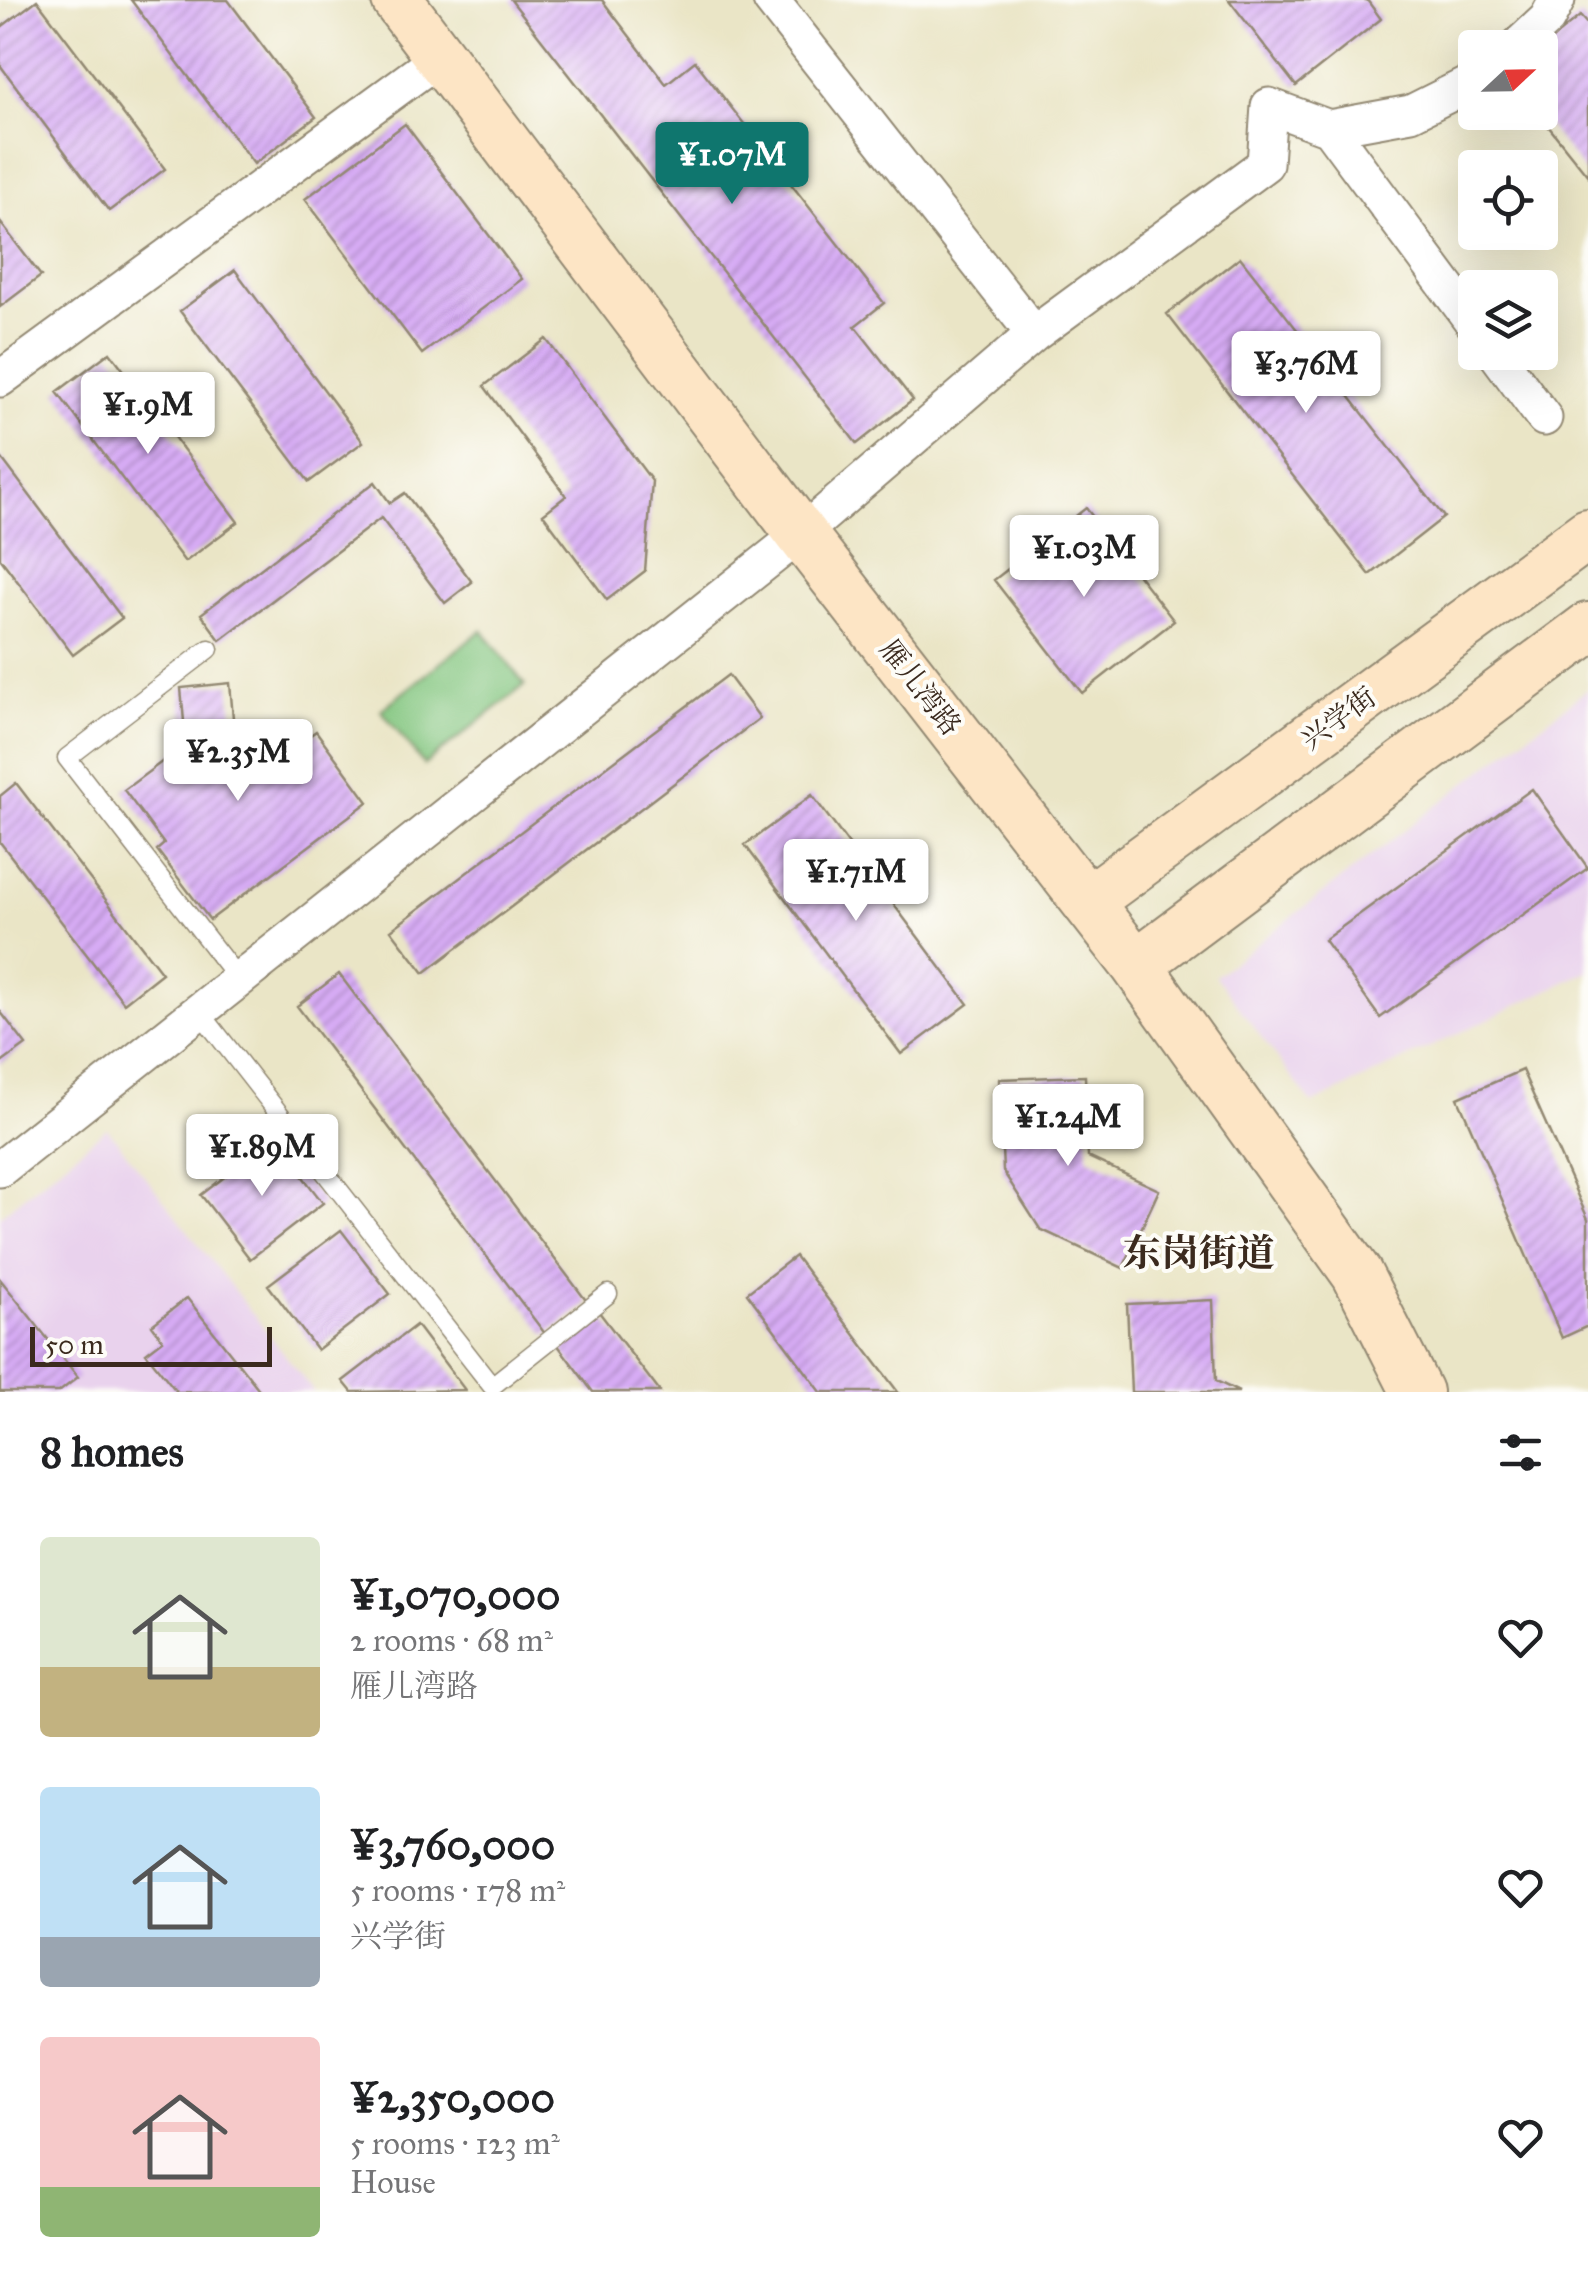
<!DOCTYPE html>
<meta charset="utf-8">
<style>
body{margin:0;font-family:"IM FELL Great Primer","Noto Serif SC",serif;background:#f6f6f6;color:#202124;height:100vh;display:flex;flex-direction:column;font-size:38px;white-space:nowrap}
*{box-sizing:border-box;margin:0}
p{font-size:32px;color:#757577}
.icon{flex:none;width:55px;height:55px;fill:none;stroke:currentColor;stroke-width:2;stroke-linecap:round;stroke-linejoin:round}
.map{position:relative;height:1392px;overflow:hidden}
.drawer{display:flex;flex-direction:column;background:#fff;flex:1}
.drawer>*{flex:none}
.needle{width:65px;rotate:68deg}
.fabs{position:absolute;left:1458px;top:30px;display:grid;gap:20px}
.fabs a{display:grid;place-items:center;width:100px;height:100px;border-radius:10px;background:#fff;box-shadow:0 10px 40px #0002;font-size:50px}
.scale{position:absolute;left:30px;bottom:25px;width:242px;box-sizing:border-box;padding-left:10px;border:5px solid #3b2a1e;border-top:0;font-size:28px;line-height:35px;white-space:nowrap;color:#3b2a1e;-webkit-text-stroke:8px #fdfcf7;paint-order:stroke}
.price{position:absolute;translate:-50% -85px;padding:0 22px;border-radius:10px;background:#fff;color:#222;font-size:32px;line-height:65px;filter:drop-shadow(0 2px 5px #0008)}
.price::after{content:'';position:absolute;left:50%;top:60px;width:30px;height:22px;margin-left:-15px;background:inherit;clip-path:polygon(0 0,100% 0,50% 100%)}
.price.on{background:#0f766e;color:#fff}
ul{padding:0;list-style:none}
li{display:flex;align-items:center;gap:30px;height:250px;padding:0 40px}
li span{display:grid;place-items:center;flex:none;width:280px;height:200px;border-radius:10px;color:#555}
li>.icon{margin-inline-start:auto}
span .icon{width:120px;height:120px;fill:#fffc;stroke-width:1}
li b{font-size:42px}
h2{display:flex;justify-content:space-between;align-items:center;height:120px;padding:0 40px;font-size:42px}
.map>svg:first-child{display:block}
</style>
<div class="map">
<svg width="1588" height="1392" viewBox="0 0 1588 1392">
<defs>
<pattern id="building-hatch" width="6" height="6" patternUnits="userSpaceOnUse" patternTransform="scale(2.5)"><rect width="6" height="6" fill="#d7acf5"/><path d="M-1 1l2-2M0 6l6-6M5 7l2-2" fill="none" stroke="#b08cc6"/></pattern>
</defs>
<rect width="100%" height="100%" fill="#fdfcf7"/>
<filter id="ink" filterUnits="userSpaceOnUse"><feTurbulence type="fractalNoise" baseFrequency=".01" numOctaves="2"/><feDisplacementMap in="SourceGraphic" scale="20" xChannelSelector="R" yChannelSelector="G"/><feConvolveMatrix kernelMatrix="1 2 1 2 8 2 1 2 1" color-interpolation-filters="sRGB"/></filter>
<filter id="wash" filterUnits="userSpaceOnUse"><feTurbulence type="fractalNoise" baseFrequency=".0048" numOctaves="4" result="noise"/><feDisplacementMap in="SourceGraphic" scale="40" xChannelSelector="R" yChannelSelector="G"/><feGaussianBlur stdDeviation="2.25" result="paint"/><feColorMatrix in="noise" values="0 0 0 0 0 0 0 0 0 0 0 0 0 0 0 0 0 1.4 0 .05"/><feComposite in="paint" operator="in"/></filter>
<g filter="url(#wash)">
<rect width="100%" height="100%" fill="#eae5c6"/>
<path fill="#e9d2ed" d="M1588,689V971L1312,1104L1215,976Z
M107,1128L314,1392H0V1216Z"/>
<path fill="#83c680" stroke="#5f784f" stroke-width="2.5" d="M482,630L525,685L424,765L381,710Z"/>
<g id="blocks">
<path fill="url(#building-hatch)" d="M37,0L165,169L109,211L0,65V28Z
M131,0H228L316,117L254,164Z
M511,0H602L666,84L695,61L884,303L855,326L913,400L857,444Z
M1229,0H1367L1381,19L1296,86Z
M1580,16L1588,25V176L1537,112L1540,48Z
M405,124L522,279L422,354L305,199Z
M0,222L41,276L0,307Z
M1240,257L1444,517L1370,575L1167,314Z
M235,270L363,442L309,482L180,311Z
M546,339L652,481L645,571L607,600L543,514L566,496L484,386Z
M110,352L238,522L185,562L57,392Z
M0,456L122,618L73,655L0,558Z
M375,482L390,503L405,493L472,582L445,603L381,518L220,640L201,614Z
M1086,508L1174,621L1082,693L994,580Z
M728,675L760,718L424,973L391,930Z
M230,683L235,742L225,743L251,779L316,731L368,802L210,920L157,850L164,844L124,790L186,744L181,688Z
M16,783L162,973L124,1003L0,842V796Z
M1532,789L1588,868L1380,1018L1324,940Z
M812,795L968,1004L901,1054L745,845Z
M339,974L588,1303L546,1335L297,1006Z
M0,1011L26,1045L0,1064Z
M1522,1070L1588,1219V1326L1562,1338L1458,1098Z
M1085,1076L1088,1157L1159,1190L1123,1268L1040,1229L1003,1171L999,1079Z
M274,1139L323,1203L250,1259L201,1195Z
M341,1230L390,1294L317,1350L268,1285Z
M795,1256L898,1392H821L747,1293Z
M0,1279L78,1377L59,1392H0Z
M187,1298L261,1392H177L146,1353L163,1340L152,1325Z
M1213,1300L1216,1381L1239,1392H1131L1127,1304Z
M599,1312L660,1392H593L557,1344Z
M416,1325L465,1390L352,1392L343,1381Z"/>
</g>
</g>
<g filter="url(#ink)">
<use href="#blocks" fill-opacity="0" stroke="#928872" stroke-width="2.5"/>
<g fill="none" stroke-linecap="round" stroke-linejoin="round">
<defs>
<path id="lane" d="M209,649L67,758L239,980
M199,1011L492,1386L608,1294"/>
<path id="street" d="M771,0L1034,334
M1516,48L1547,19L1557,0
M1329,128L1475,325
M1495,352L1544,418
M0,379L440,57
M0,1169L801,534L1034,334L1265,164L1269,106L1329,128L1411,113L1475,81"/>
<path id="secondary" d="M397,0L801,534L1136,965L1357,1274L1417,1392
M1088,901L1588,534
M1136,965L1588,628"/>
</defs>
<use href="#lane" stroke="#928872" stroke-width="21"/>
<use href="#street" stroke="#928872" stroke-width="39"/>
<use href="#secondary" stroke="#928872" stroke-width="54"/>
<use href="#lane" stroke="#fff" stroke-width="18"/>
<use href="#street" stroke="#fff" stroke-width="35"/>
<use href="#secondary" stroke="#fde5c5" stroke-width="50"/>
</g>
</g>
<g text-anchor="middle" stroke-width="8" stroke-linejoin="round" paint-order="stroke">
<g font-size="28" fill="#3b2a1e" stroke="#fdfcf7">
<text transform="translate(921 687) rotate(52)" y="10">雁儿湾路</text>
<text transform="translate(1338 718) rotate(-36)" y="10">兴学街</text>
</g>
<g font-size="38" font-weight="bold" fill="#3b2a1e" stroke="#fdfcf7">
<text x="1199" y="1266">东岗街道</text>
</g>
</g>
</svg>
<div class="fabs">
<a><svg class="needle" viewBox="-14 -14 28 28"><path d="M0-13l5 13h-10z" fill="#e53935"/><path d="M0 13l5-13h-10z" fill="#757577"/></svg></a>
<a><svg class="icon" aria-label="locate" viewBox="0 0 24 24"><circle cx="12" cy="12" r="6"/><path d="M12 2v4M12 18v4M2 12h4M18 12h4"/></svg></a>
<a><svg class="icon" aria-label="layers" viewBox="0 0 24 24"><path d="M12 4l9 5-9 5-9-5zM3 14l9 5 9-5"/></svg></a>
</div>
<div class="scale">50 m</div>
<b class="price on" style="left:732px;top:207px">¥1.07M</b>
<b class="price" style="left:1306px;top:416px">¥3.76M</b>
<b class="price" style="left:148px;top:457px">¥1.9M</b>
<b class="price" style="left:1084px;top:600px">¥1.03M</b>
<b class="price" style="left:238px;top:804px">¥2.35M</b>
<b class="price" style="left:856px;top:924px">¥1.71M</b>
<b class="price" style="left:1068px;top:1169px">¥1.24M</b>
<b class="price" style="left:262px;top:1199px">¥1.89M</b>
</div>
<section class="drawer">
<h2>8 homes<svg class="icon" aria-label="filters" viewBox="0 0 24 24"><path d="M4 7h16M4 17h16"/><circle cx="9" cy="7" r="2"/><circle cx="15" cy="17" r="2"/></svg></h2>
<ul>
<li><span style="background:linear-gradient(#dfe7d0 65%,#c2b280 0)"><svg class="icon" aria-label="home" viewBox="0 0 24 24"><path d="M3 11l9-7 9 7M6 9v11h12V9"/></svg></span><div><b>¥1,070,000</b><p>2 rooms · 68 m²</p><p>雁儿湾路</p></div><svg class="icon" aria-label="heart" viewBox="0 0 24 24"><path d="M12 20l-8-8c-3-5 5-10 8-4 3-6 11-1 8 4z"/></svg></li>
<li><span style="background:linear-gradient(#bfe0f5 75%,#9aa5b1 0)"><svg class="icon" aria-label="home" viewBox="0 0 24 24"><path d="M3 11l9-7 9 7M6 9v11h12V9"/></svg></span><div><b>¥3,760,000</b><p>5 rooms · 178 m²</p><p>兴学街</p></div><svg class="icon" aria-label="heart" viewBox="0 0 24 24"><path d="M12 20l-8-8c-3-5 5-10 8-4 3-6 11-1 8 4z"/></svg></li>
<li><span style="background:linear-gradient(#f6c9c9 75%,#8fb573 0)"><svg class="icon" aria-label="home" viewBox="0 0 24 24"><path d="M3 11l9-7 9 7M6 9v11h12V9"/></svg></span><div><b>¥2,350,000</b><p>5 rooms · 123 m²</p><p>House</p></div><svg class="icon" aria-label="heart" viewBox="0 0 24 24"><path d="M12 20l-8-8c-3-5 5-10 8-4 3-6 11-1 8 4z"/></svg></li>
</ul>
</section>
